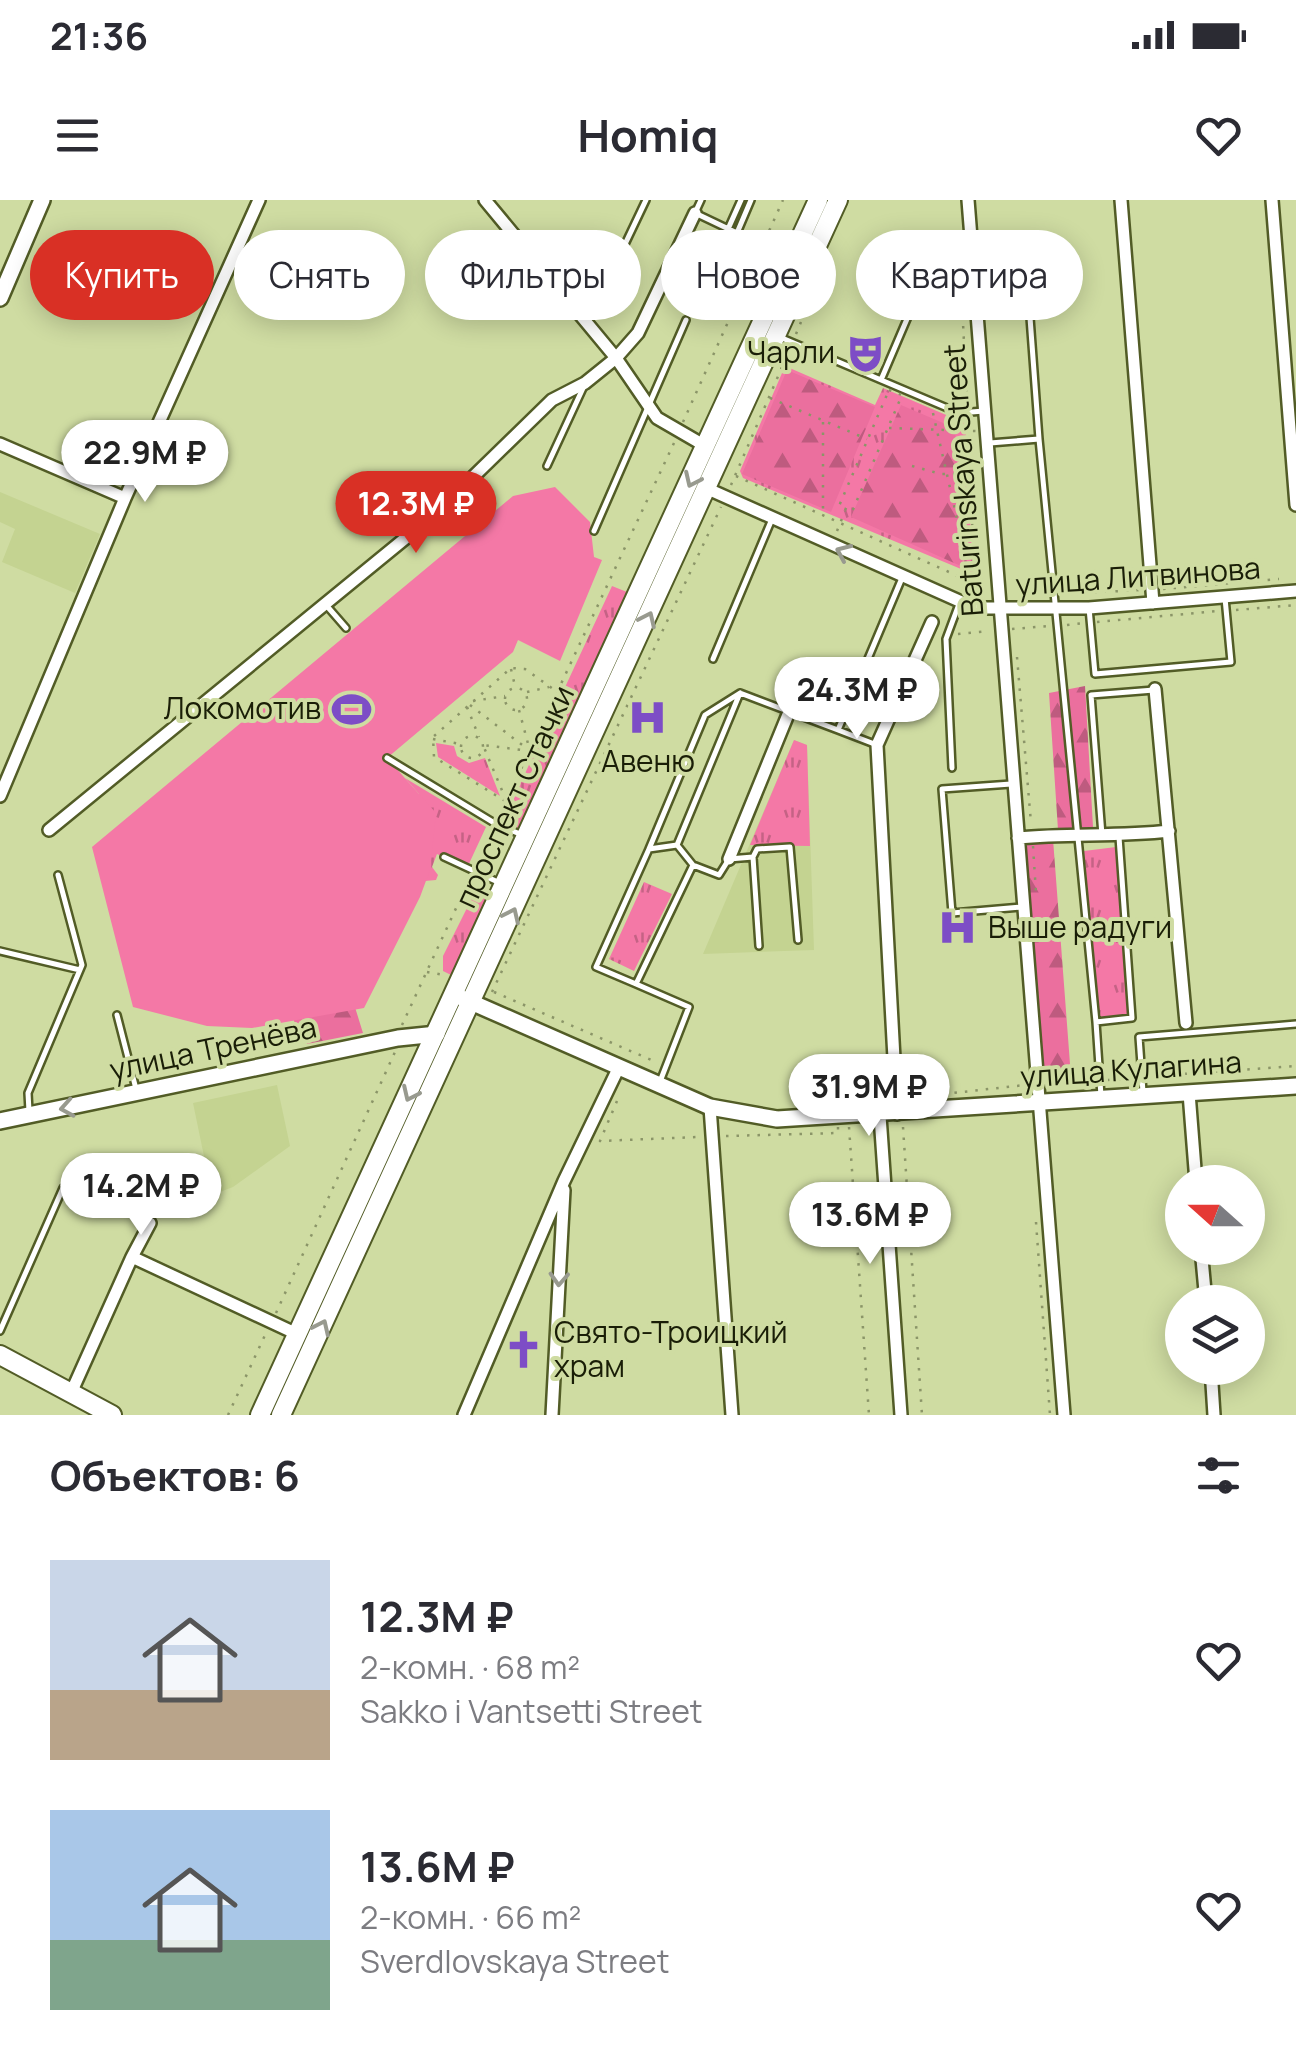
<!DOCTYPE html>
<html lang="ru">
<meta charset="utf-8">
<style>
body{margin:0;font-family:Manrope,sans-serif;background:#f2f2f3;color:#2b2b33;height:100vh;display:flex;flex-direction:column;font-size:38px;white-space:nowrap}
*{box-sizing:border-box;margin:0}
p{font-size:32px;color:#7c7c81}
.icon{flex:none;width:55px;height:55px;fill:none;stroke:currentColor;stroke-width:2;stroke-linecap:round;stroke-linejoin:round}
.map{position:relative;height:1215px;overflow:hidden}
.sheet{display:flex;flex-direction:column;background:#fff;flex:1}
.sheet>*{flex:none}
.guide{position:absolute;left:30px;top:30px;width:1238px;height:90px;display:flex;gap:20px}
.needle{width:65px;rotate:291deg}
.buttons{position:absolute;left:1165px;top:965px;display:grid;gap:20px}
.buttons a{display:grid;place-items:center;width:100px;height:100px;border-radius:50%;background:#fff;box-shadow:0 5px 25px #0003;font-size:50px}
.price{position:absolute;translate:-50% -85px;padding:0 22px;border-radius:35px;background:#fff;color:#222;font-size:32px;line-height:65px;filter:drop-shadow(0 2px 5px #0008)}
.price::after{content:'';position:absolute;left:50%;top:60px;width:30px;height:22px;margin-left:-15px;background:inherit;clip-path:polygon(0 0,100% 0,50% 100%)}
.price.selected{background:#d93025;color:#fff}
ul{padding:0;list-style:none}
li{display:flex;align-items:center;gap:30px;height:250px;padding:0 50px}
li span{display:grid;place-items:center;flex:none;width:280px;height:200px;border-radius:0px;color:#555}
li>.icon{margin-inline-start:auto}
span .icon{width:120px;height:120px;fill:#fffc;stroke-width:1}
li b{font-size:42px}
h2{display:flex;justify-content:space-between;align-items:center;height:120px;padding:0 50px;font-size:42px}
.pill{padding:0 35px;border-radius:45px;background:#fff;box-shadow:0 5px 25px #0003;font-size:35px;line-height:90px}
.pill.selected{background:#d93025;color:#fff}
.status{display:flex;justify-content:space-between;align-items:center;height:70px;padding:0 50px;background:#fff;direction:ltr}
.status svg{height:28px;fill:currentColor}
header{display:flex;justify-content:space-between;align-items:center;height:130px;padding:0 50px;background:#fff;font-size:45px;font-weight:700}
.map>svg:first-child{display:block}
</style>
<div class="status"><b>21:36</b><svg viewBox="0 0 49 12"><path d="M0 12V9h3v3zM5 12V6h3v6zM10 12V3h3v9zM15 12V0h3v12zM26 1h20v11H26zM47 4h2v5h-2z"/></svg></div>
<header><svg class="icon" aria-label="menu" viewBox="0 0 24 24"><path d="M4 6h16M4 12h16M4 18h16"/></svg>Homiq<svg class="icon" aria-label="heart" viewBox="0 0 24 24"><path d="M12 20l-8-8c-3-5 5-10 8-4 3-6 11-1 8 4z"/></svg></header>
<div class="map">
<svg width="1296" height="1215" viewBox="0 0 1296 1215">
<defs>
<pattern id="grass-tufts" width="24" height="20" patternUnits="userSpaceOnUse" patternTransform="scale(2.5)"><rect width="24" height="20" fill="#f478a6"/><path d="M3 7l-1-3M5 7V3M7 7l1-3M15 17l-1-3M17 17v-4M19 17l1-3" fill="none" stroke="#c56285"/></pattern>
<pattern id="forest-firs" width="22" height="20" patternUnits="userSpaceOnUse" patternTransform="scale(2.5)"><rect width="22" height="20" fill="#eb6f9e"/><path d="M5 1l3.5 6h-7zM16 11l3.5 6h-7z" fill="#be5b7f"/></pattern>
</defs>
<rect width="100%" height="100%" fill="#cfdca2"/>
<path fill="#c4d391" d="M0,292L100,334L75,393L2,362L15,329L0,322Z
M794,540L807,545L814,750L703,754Z
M277,885L290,946L233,987L212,995L193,903Z"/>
<path fill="url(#grass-tufts)" d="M785,166L875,205L883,188L965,223L973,374L743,278L740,271Z
M612,386L627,392L517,630L502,623Z
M794,540L807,545L810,646L750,645Z
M436,543L454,546L457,556L469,563L485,558L500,596L438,557Z
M405,578L486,627L467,668L437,654L432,667L438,675L436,680L425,681L419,594Z
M1116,647L1129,817L1099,819L1084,651Z
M644,682L672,694L634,771L609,759Z
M476,690L487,696L451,775L443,771V756Z"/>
<path fill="url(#forest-firs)" d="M787,170L875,207L831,312L742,274Z
M901,205L955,228L963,367L851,317Z
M1085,486L1093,627L1058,630L1049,493Z
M1053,639L1071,877L1041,878L1021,641Z
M289,801L354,804L363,833L307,844L304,832L295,825Z"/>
<path fill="#f478a6" d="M555,287L590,322L594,357L602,360L560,461L518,440L513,452L387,558L436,613L430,670L420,697L364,808L252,828L207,826L133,807L92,647L513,296Z"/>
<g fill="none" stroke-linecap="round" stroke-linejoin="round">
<defs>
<path id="lane" d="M701,0L695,13L737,33L751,0
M617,61L646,0
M930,67L957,78L974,77
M977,81L1027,77L1039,239
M694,105L741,0
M782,138L959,213L984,211
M881,180L939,44L968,41
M990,243L1039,239L1096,822
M547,266L584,186
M594,331L686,120
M326,405L346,428
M1089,408L1095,474L1231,462L1225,398
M713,459L772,319
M877,545L838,530L902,378
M387,558L496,624L520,634
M952,568L946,439L959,404
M1011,584L942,589L952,713L1022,707
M1102,635L1091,495L1154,490
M649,649L705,515L740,493
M444,657L500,683
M753,657L759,746
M693,665L719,675L729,659L753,657L757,649L790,647L798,740
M0,751L80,770
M636,784L596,767L649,649L677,645
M117,815L136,889
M661,879L689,807L636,784L693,665L677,645L740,493L838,530
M1143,892L1139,837L1296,824
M1101,896L1096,822L1132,818L1119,637
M29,911L28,893L82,765L58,675
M0,1131L63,988"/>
<path id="street" d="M485,0L616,158L657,218L707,247
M968,0L1064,1215
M1121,0L1153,403
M1272,0L1296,305
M0,244L125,298
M708,289L975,408H1089L1296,391
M1155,489L1186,823
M0,596L125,298L259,0
M49,630L435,314L552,200L585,183L616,158L638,133L695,13
M1018,638C1070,633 1117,637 1169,631
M729,659L789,512
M1189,893L1196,982
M710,907L732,1215
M897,914L877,545L932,422
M880,916L901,1215
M1201,1048L1206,1102
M132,1057L150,1023
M1211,1168L1214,1215
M71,1193L132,1057L297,1134
M464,1215L564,981L618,869
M552,1215L564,990"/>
<path id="secondary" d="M0,98L42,0
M455,795L710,907L777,919L1296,886
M0,921L398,838L437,834"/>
<path id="primary" d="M0,1155L112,1215
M260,1215L818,0
M281,1215L838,0"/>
</defs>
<use href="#lane" stroke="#525c26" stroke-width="10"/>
<use href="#street" stroke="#525c26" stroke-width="16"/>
<use href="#secondary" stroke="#525c26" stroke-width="20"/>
<use href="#primary" stroke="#525c26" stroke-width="22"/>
<path stroke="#8b9568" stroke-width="2.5" stroke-dasharray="2.5 8" stroke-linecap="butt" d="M747,38L763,45
M958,49L960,71
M961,84L967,201
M796,134L816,86
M889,190L902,195L852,312L839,306Z
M770,198L867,239
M933,213L971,380
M968,219L975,396
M683,222L783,0
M823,222V314
M889,228L976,231
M912,266L941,274H970
M736,276L971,382L985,383
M731,285L789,151
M837,331L845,311
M1163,389L1279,379
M1063,394L1140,390
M1236,410L1296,405
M1097,422L1218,411
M1067,425L1084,423
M1012,429L1049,426
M958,434L989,431
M1017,457L1031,623
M511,469L515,486
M505 499a11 11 0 1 1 22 0a11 11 0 1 1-22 0Z
M527,492L549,487
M473,501L505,496
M470,505L530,551L519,510
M467,507L479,537
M461 547a11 11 0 1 1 22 0a11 11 0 1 1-22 0Z
M433,539L460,544
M506,600L483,545L530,551
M505,601L434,557L433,537L511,468L525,469L556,491
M499,616L674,243
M1033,646L1036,693
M478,661L492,633
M427,772L444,775
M492,792L721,307
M494,792L656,862
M402,825L470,678
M1153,876L1296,866
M1108,880L1135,878
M1048,883L1090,881
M944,894L1025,885
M617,901L600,941L698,937
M849,927L869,1215
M903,927L922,1215
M726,936L838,933V927
M1036,1022L1050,1215
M276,1113L395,852
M228,1215L266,1133"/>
<use href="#lane" stroke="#fff" stroke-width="5"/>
<use href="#street" stroke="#fff" stroke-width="11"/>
<use href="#secondary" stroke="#fff" stroke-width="15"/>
<use href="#primary" stroke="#fff" stroke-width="18"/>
</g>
<defs><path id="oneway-chevron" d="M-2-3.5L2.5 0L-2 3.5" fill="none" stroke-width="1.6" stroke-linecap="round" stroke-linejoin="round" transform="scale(2.5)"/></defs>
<g stroke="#989a8f">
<use href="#oneway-chevron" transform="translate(692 280) rotate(115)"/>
<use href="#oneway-chevron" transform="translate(843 352) rotate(-156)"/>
<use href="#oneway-chevron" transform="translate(648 419) rotate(-65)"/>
<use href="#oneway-chevron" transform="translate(512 715) rotate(-65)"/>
<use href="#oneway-chevron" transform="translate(410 894) rotate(115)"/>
<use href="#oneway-chevron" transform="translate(67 908) rotate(170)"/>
<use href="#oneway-chevron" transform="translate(559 1079) rotate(93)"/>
<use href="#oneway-chevron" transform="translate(322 1127) rotate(-65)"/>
</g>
<defs>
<symbol id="theatre-bare" viewBox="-9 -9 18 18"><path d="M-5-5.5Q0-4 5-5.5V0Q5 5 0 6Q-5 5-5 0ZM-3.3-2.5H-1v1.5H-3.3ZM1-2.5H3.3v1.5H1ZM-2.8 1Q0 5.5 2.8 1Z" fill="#7d4dc6" stroke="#cfdca2" stroke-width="2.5" paint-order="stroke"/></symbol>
<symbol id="stadium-bare" viewBox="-9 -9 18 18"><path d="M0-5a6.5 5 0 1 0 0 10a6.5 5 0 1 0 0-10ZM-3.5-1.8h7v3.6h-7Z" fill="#7d4dc6" stroke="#cfdca2" stroke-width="2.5" paint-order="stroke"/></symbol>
<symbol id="hospital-bare" viewBox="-9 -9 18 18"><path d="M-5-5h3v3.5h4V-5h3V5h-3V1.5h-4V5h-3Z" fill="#7d4dc6" stroke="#cfdca2" stroke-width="2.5" paint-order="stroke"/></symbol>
<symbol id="church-bare" viewBox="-9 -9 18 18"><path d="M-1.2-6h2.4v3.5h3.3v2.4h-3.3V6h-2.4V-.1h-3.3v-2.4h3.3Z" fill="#7d4dc6" stroke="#cfdca2" stroke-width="2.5" paint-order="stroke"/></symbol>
</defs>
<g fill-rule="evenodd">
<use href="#theatre-bare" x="838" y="126" width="55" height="55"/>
<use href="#stadium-bare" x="324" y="482" width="55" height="55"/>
<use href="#hospital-bare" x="620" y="490" width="55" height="55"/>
<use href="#hospital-bare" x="930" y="700" width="55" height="55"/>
<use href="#church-bare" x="496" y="1122" width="55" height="55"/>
</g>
<g text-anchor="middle" stroke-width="8" stroke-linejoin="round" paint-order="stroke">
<g font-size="30" fill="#1a1e07" stroke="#cfdca2" text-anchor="end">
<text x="835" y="163">Чарли</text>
<text x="321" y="519">Локомотив</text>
<text x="648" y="572" text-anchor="middle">Авеню</text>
<text x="988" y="738" text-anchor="start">Выше радуги</text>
<text x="554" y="1143" text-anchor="start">Свято-Троицкий<tspan x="554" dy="34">храм</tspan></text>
</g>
<g font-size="30" fill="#1a1e07" stroke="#cfdca2">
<text transform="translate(964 280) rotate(-94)" y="10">Baturinskaya Street</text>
<text transform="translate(1138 377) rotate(-4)" y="10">улица Литвинова</text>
<text transform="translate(515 597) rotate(-65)" y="10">проспект Стачки</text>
<text transform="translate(213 849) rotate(-12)" y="10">улица Тренёва</text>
<text transform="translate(1131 870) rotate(-4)" y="10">улица Кулагина</text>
</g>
</g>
</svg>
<div class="buttons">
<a><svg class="needle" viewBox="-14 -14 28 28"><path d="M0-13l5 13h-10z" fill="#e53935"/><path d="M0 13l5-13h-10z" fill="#7c7c81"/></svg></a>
<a><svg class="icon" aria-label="layers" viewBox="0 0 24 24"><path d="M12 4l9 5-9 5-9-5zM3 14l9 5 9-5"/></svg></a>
</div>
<b class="price" style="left:145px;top:305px">22.9M ₽</b>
<b class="price selected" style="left:416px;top:356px">12.3M ₽</b>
<b class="price" style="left:857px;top:542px">24.3M ₽</b>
<b class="price" style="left:869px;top:939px">31.9M ₽</b>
<b class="price" style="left:141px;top:1038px">14.2M ₽</b>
<b class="price" style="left:870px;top:1067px">13.6M ₽</b>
<div class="guide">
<a class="pill selected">Купить</a>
<a class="pill">Снять</a>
<a class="pill">Фильтры</a>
<a class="pill">Новое</a>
<a class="pill">Квартира</a>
</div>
</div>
<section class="sheet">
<h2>Объектов: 6<svg class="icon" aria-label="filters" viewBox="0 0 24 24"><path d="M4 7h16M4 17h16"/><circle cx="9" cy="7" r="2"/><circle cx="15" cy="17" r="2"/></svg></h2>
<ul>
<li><span style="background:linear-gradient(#c9d6e8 65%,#b9a48a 0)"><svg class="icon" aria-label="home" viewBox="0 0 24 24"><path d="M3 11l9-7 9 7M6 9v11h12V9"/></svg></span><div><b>12.3M ₽</b><p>2-комн. · 68 m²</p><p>Sakko i Vantsetti Street</p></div><svg class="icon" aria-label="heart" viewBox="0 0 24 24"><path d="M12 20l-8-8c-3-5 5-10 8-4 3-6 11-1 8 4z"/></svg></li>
<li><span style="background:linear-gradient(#a9c7e8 65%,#7fa58c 0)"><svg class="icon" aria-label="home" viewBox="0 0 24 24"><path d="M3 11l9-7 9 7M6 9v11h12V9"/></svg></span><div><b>13.6M ₽</b><p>2-комн. · 66 m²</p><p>Sverdlovskaya Street</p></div><svg class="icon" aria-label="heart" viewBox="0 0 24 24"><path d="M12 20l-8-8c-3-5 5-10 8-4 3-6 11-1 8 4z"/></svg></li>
</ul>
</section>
